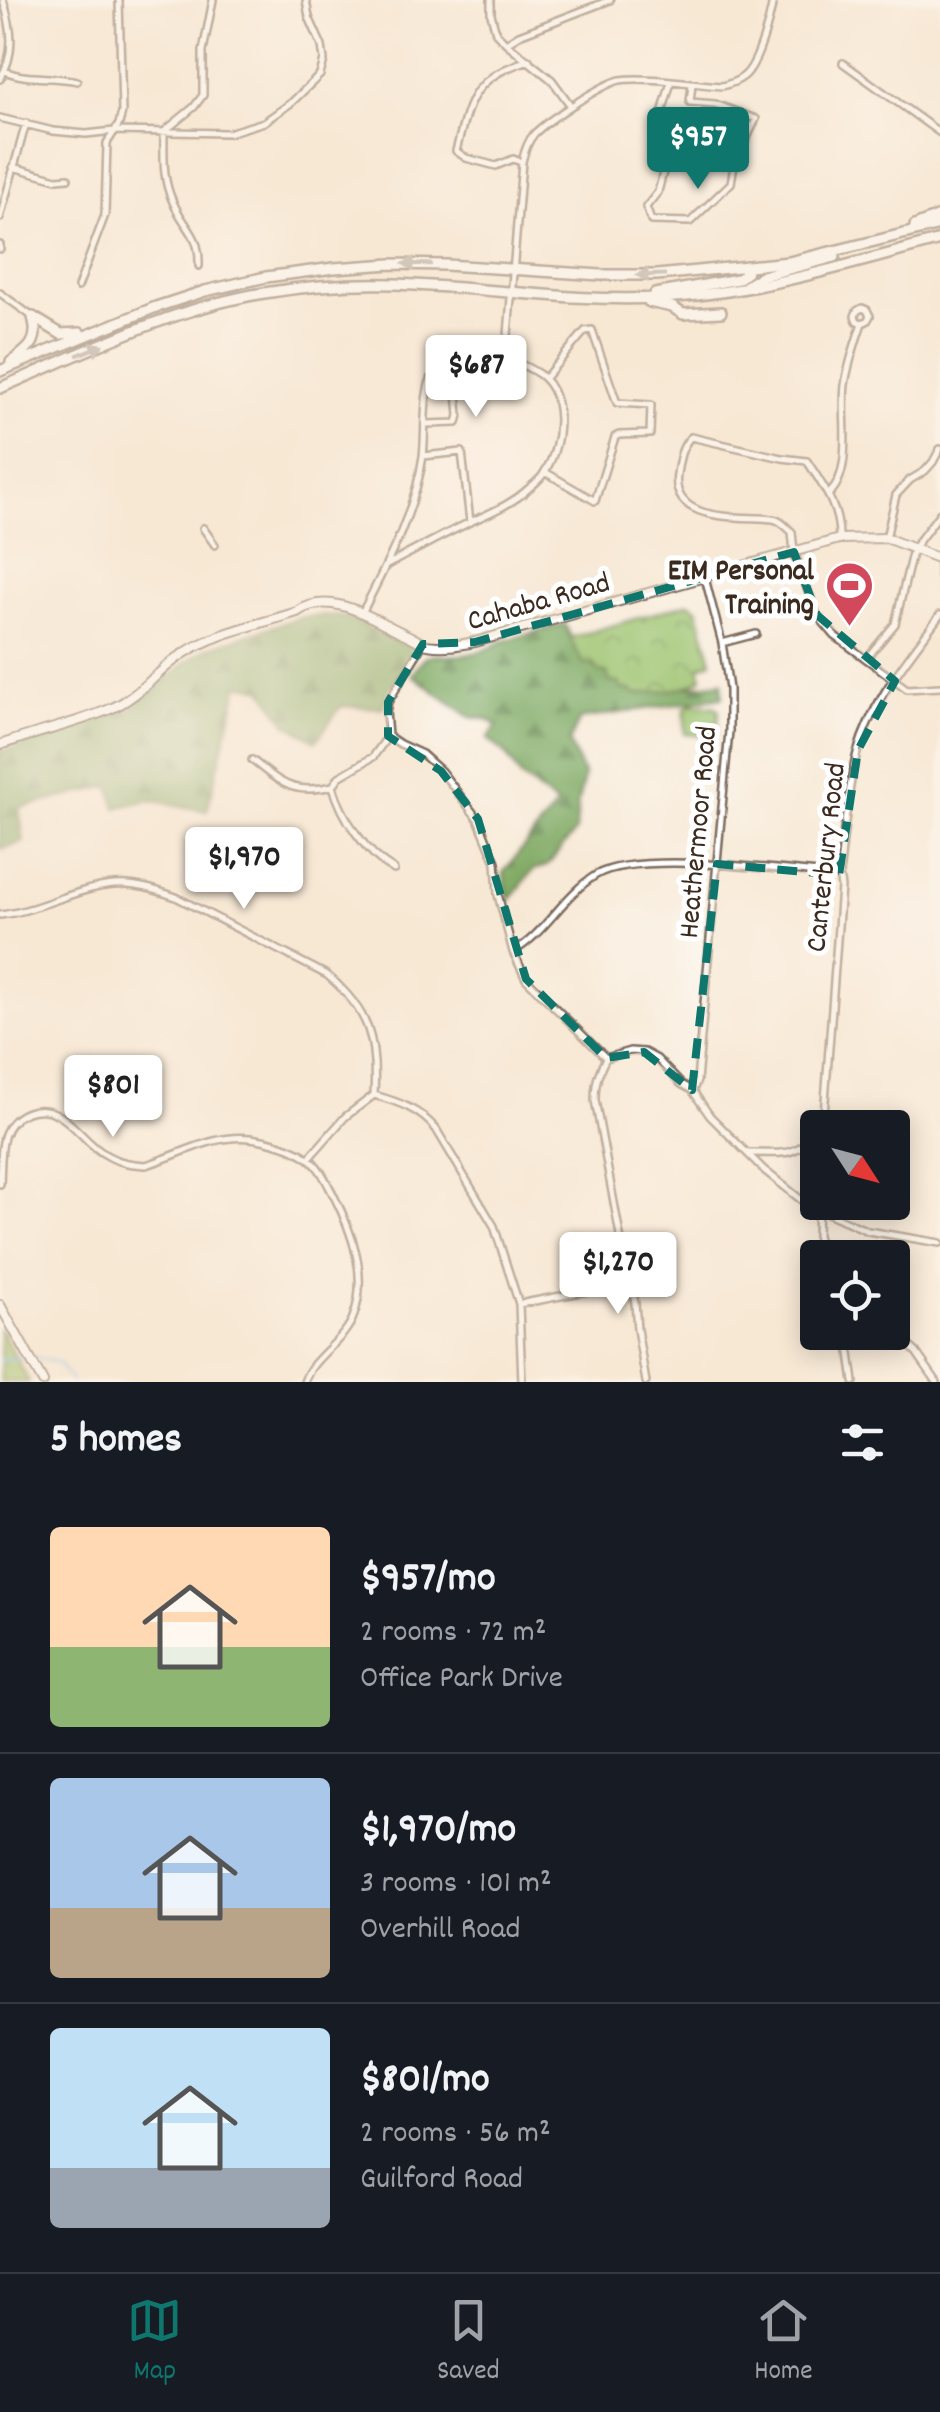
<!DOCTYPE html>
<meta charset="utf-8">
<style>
body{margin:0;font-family:Dekko,sans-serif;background:#20242c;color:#f1f3f6;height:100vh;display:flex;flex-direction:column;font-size:38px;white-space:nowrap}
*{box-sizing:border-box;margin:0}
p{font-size:32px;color:#9ea1a6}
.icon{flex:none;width:55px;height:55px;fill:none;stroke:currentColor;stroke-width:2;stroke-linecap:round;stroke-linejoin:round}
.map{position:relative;height:1382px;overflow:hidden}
.side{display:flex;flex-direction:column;background:#171b24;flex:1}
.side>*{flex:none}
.needle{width:65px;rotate:126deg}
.fabs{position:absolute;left:800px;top:1110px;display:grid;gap:20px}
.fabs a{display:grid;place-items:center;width:110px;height:110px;border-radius:10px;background:#171b24;box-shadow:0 5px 25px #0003;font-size:50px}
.price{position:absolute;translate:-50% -85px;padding:0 22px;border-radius:10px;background:#fff;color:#222;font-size:32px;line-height:65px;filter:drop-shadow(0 2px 5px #0008)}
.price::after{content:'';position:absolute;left:50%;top:60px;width:30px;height:22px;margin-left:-15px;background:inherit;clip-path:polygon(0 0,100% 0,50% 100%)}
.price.active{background:#0f766e;color:#fff}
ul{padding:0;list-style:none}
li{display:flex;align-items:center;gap:30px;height:250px;padding:0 50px}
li+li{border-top:2px solid #363941}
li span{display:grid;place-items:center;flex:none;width:280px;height:200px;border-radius:10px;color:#555}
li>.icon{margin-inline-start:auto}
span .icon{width:120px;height:120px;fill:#fffc;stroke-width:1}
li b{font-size:42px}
h2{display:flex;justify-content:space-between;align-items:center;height:120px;padding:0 50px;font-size:42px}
.tabs{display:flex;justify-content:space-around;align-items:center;height:140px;border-top:2px solid #363941;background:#171b24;font-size:28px;color:#9ea1a6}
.tabs a{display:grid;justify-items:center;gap:5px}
.tabs .active{color:#0f766e}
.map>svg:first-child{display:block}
</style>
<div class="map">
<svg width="940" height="1382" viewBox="0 0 940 1382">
<defs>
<pattern id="forest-firs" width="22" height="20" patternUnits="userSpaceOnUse" patternTransform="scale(2.5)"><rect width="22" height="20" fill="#7ea860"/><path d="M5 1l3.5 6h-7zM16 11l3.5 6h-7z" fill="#68894f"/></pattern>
<pattern id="park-crowns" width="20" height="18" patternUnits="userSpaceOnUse" patternTransform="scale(2.5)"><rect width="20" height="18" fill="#9dc26d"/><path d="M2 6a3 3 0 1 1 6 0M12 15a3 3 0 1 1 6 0" fill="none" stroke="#819e59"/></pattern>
</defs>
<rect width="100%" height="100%" fill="#fff"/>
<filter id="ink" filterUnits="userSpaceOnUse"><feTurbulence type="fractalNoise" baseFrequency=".01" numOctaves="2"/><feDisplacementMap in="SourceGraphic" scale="20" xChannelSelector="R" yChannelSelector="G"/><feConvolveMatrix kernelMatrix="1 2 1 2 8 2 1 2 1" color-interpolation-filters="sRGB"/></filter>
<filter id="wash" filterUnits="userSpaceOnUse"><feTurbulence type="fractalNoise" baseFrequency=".0048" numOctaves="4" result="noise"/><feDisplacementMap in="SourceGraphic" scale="40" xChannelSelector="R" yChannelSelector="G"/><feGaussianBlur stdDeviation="2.25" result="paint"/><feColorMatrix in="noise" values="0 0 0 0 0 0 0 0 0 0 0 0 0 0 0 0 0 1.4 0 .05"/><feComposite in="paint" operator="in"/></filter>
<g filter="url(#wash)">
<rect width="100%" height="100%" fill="#f7e8d4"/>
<path fill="url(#forest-firs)" stroke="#5c693f" stroke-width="2.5" d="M336,615L351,619L410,648L413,656C401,672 387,688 383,708L341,706L316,741L286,723L263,689L239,684L207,811L149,800L116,808L110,786L19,808L24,842L0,849V752L132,708L190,659L207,648L301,617Z
M565,624C578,660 608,673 636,694L722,682L723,697L580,719L569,742L584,776L578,802L576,831L547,866L533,870L509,901L503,873L557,805L521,777L504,752L488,739L497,725L487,719L470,717L412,675C416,669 422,659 428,656C433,653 438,655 444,656C463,656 485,653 500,642Z"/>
<path fill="url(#park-crowns)" stroke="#6c7646" stroke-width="2.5" d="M689,603L697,608L712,661L699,667L702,678C684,692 657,691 635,694L631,690L622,689L619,683L610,682L607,673L600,672L593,665H584L570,638Z
M0,1329L1,1330L29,1382H1Z"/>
<path fill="#9dc26d" stroke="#6c7646" stroke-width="2.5" d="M690,704L716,707L719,710L717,734L713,737L685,734V708Z"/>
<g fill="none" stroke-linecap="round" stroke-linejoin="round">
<path stroke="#70c3ec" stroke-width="2.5" d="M34,1357L58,1363L72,1382
M0,1360L26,1357"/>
</g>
</g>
<g filter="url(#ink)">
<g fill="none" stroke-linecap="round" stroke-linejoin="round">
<defs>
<path id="street" d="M491,0V14L496,33L506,43L552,80L571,106
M506,43L519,35L610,0
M843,63L940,133
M5,71C27,81 53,75 77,81
M0,79C16,53 12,27 3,0
M671,82L654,141L665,164L658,192L646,207L651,221L690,222L731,183L734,165L756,119L715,104L690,102L692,84
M0,118L53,131L86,134L114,131L228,133L264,122L291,103L320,75L324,60L322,46L309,17L306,0
M166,130L194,107L203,95V51L213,0
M164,132C164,156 162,179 173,202C185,230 200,232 199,266
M521,162L513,159L496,166L466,158L456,151C470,97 473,78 529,60
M13,167L57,179L68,178
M0,218L26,123
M0,245V249
M78,287L105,215L107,143L119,124L122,112L119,0
M0,293L33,317
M506,360L522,162C524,153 528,141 534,134C549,119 601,85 620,80C644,76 695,84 722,86C730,84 737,82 744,76C758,65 770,18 773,0
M545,378L585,331L592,330L617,403L651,405L650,434L619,435L615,437L595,501L545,472
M426,424L457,423L459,415L454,362
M423,456L462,452L470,522
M829,494C854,471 841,416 845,385C848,364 855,344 862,323L867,321L870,316L867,310L862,308L857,311L855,316L857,321L862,323
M203,528L215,545
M886,538L896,495L910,480L925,471L933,462L940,449
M839,539C840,508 823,486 807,461L782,458L691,437C681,446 679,461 677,474C670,525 743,515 773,519C781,520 786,527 792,532L794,552L817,615L835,636L907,689L940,687
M940,563V576
M363,611C388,562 415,511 423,456C426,436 422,388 434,374C447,359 465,359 483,361C491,362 498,360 505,360C514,360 527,367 534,371C568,389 563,445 544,473C541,479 533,485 528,489C510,506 484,515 462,526C437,538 412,552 387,565
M722,643L756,634
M423,644L388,702L386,712L388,736L400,744L422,754L441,771L478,819L496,862L498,895L513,952L526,979L605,1057
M866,659L895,624L913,549L940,513
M388,736L373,757L339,777L333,786C341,816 366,854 394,870
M252,760C282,784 293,795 333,786
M0,915C39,911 75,888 114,885C135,883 156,890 176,897L327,975C370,1011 377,1041 374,1095
M513,952C546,933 563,895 596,875C637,850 787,871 839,875
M693,1090L697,1081L729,731V689L722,643L705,578
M374,1095C399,1102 419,1109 436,1129L494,1226L519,1304L522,1382
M823,1128L841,887L839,875C844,835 847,792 857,753C871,702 909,657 940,615
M747,1153C783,1152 787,1160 818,1134
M309,1158L345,1117L374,1095
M0,1184C1,1170 0,1152 4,1137C11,1113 39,1102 60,1116C78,1127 89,1147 108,1156C120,1163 132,1164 146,1165C180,1155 213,1134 250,1138C268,1140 293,1147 308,1158C320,1166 327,1183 334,1196C352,1232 368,1274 354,1315C345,1342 313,1355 304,1382
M818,1202L817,1235L823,1258
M623,1248L635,1303L637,1329L646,1382
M519,1304L587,1291L610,1271L622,1246L595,1100C595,1083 598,1073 606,1058L630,1051L644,1052L657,1059L681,1084L692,1090L710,1116L764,1170L805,1203L868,1231L940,1243
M892,1331L916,1352L937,1382
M847,1332L854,1382"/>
<path id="secondary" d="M0,745C36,732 75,724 110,709C139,697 157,671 183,654C214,633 261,624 297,612C332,588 375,621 407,635C414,638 420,643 428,645C444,648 459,645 475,642L839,539L886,538L940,559
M0,1305L43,1382"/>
<path id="highway" d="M915,226L940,216
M746,286L762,276L835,257
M655,294L738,279L746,273L748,266
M649,302L672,307L683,314L721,312
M33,317L61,334L80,333
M11,362C30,349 40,341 33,317
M0,371L156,307L205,291L266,277L334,268L391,264L446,265L601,275H657L789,262L940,225
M0,388C85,352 172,308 264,293C313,285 365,282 415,285C496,289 577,302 658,298C754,294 848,265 940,240"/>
</defs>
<use href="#street" stroke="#7d6c5e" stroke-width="10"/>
<use href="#secondary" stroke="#7d6c5e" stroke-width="12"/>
<use href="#highway" stroke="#7d6c5e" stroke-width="14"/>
<use href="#street" stroke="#fff" stroke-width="5"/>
<use href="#secondary" stroke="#fff" stroke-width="8"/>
<use href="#highway" stroke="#fff" stroke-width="9"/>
</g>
<defs><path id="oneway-solid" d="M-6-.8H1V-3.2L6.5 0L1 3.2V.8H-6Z" transform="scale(2.5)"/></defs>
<g fill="#a79f9a">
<use href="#oneway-solid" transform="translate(417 264) rotate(-179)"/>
<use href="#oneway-solid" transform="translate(651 275) rotate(178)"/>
<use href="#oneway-solid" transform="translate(90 350) rotate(-22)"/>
</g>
</g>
<path d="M0 0H940V1382H0ZM794,552L817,615L895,681L858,750L839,875L717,864L692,1090L644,1052L606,1058L526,979L478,819L441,771L388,736V702L423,644L475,642Z" fill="#f7e8d4" fill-opacity=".55" fill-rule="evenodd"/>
<path fill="none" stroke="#0f766e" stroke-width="8" stroke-dasharray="20 12" stroke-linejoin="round" d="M794,552L817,615L895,681L858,750L839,875L717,864L692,1090L644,1052L606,1058L526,979L478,819L441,771L388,736V702L423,644L475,642Z"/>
<defs>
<symbol id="stadium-pin" viewBox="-11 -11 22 30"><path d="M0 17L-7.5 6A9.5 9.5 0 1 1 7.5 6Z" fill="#d1495b" stroke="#fff"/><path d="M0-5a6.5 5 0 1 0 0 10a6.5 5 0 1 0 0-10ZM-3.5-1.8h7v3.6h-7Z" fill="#fff"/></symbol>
</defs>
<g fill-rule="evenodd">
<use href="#stadium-pin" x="822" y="558" width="55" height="75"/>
</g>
<g text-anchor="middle" stroke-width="10" stroke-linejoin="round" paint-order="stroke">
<g font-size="30" font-weight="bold" fill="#3b2a1e" stroke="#fff" text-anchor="end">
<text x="814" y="579">EIM Personal<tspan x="814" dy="34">Training</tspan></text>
</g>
<g font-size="30" fill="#3b2a1e" stroke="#fff">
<text transform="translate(538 600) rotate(-16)" y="10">Cahaba Road</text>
<text transform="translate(696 832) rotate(-85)" y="10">Heathermoor Road</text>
<text transform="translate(824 857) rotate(-84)" y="10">Canterbury Road</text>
</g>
</g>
</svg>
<div class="fabs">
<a><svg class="needle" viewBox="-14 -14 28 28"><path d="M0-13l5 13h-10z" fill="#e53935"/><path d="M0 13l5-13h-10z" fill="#9ea1a6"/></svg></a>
<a><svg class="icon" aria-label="locate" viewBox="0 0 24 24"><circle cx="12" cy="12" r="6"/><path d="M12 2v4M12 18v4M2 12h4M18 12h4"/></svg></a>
</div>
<b class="price active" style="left:698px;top:192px">$957</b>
<b class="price" style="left:476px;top:420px">$687</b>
<b class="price" style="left:244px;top:912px">$1,970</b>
<b class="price" style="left:113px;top:1140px">$801</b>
<b class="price" style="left:618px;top:1317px">$1,270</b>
</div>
<section class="side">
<h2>5 homes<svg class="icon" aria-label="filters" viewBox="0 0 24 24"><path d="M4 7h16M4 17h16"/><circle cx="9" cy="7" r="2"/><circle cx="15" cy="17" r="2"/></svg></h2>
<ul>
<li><span style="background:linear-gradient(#ffd9b3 60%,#8fb573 0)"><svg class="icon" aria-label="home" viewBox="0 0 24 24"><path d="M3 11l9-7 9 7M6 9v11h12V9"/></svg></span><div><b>$957/mo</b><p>2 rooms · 72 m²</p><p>Office Park Drive</p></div></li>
<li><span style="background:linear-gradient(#a9c7e8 65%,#b9a48a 0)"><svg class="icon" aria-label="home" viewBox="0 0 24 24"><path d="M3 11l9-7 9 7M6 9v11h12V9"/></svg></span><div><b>$1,970/mo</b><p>3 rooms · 101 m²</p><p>Overhill Road</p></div></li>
<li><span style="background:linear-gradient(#bfe0f5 70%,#9aa5b1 0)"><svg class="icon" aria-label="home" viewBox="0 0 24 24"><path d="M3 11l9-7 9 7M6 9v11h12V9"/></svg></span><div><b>$801/mo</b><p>2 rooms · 56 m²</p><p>Guilford Road</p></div></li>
</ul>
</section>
<nav class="tabs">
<a class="active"><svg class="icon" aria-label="map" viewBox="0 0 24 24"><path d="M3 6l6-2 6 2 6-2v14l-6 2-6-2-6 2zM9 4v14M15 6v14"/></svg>Map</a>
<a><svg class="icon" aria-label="saved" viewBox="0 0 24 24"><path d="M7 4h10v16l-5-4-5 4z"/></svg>Saved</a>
<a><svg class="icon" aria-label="home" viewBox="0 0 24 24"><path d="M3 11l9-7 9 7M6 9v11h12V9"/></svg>Home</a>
</nav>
